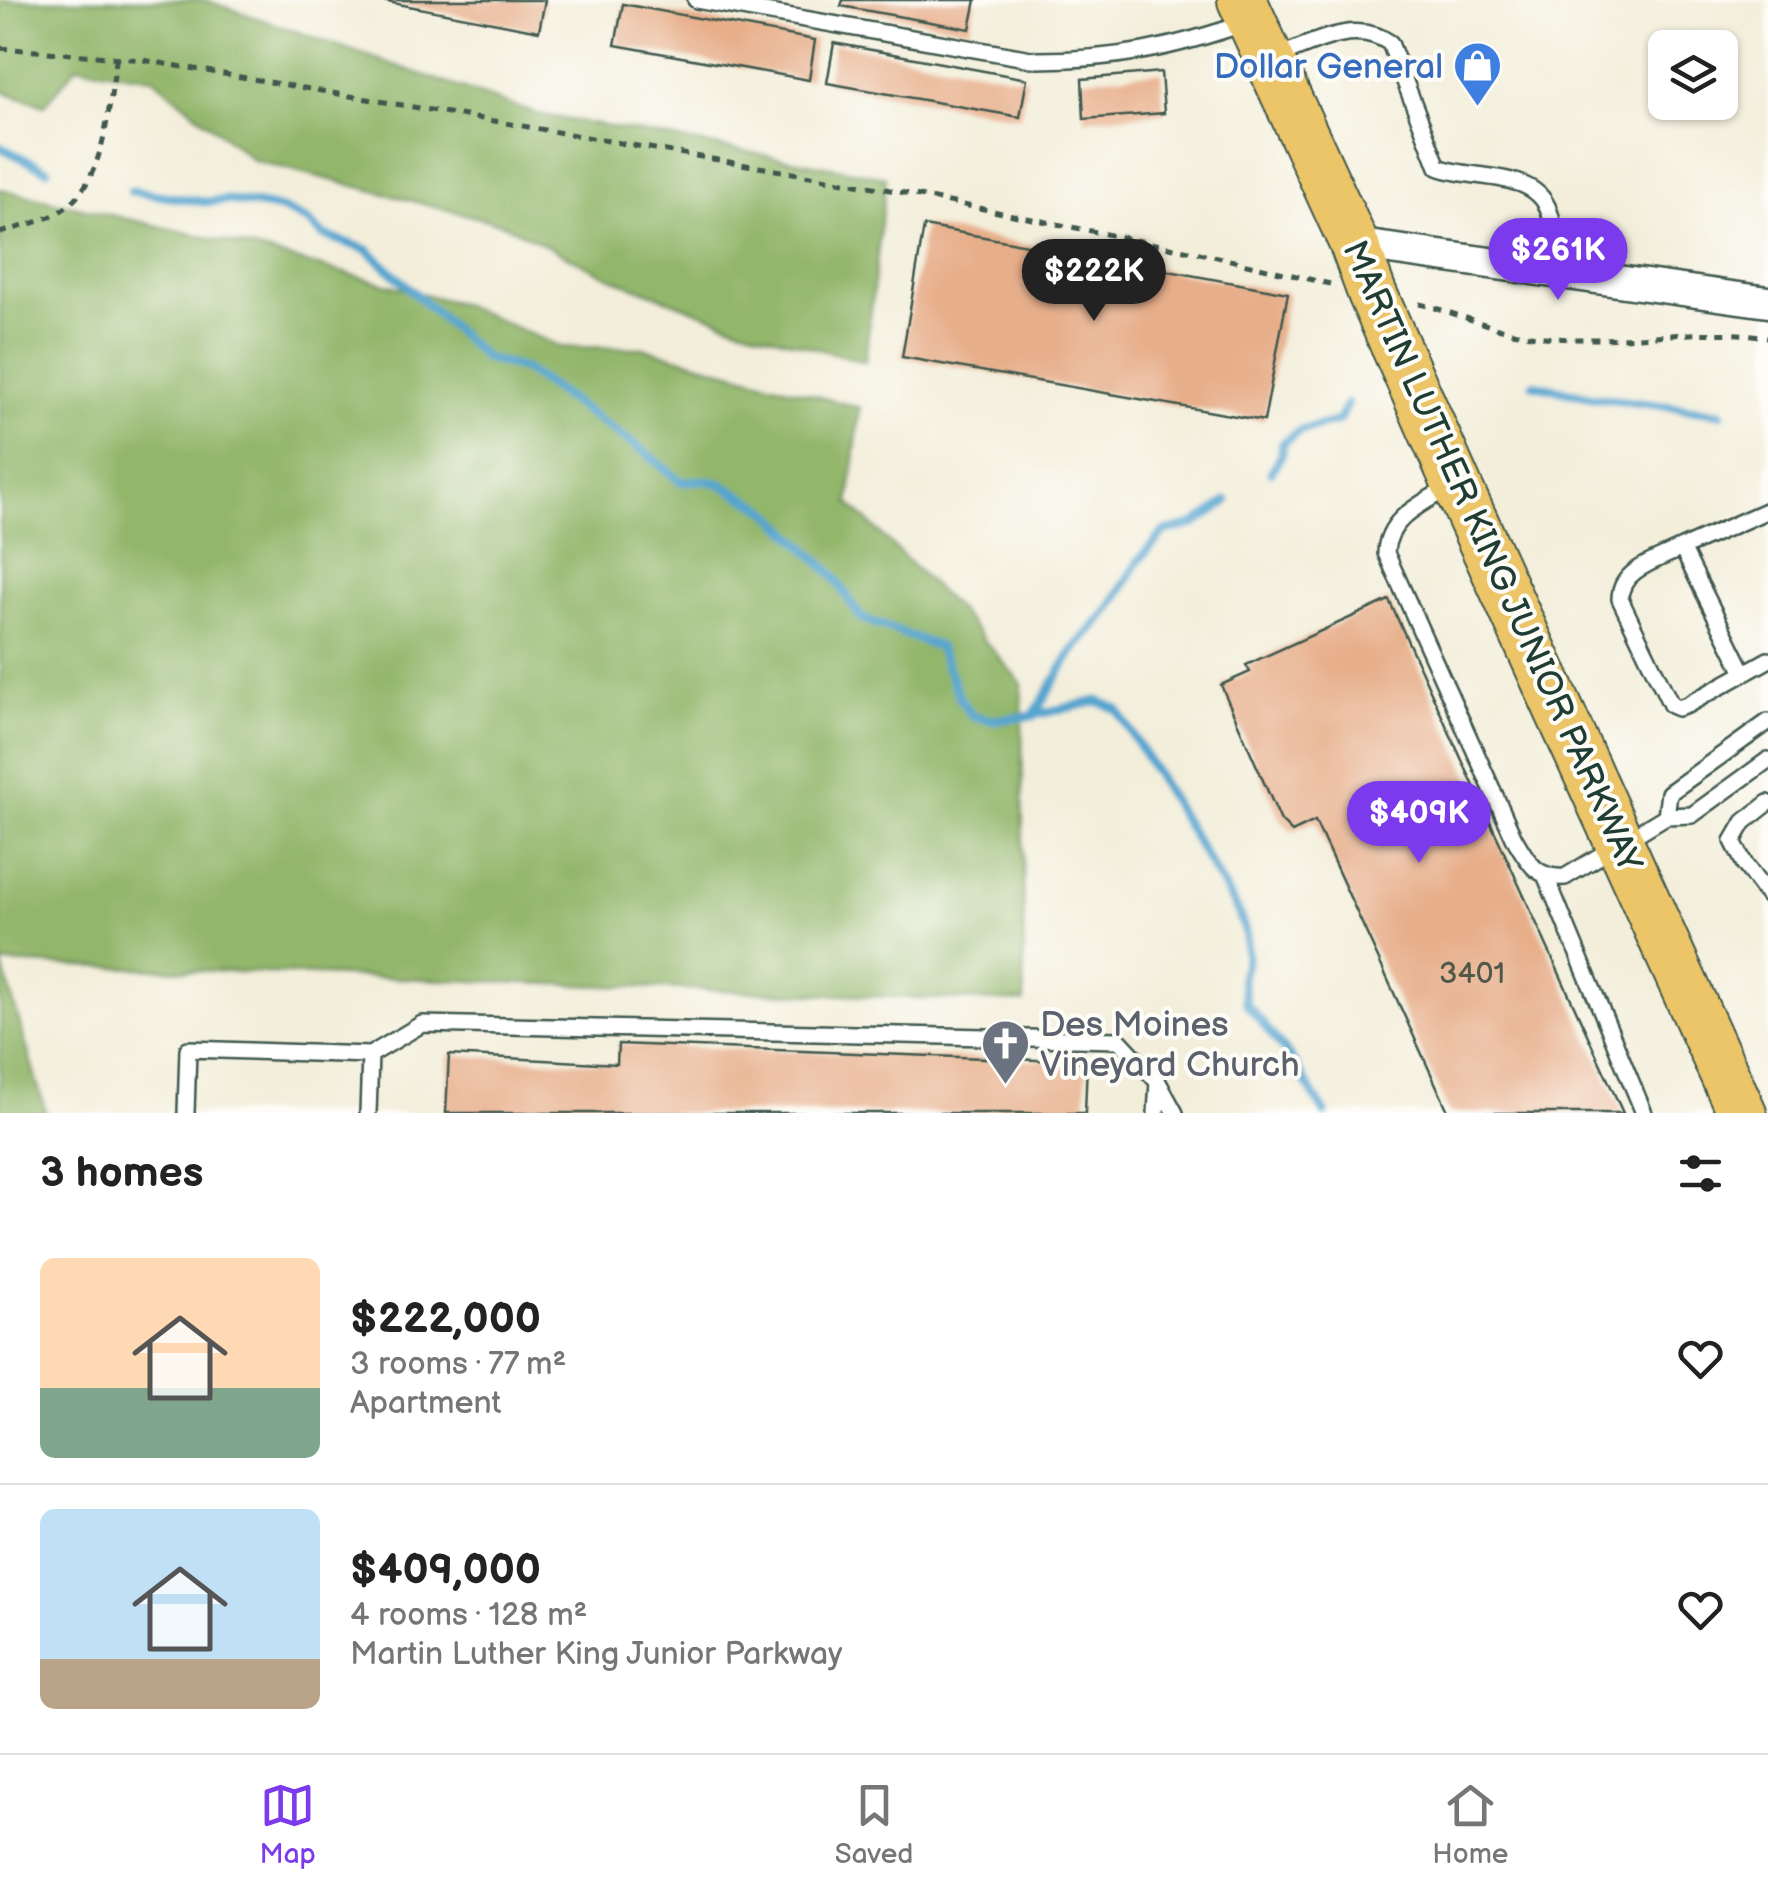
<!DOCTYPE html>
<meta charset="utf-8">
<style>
body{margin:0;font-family:"Balsamiq Sans",sans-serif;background:#f6f6f6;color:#222;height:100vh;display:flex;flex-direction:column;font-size:38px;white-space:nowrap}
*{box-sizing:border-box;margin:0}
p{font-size:32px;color:#767676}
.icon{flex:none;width:55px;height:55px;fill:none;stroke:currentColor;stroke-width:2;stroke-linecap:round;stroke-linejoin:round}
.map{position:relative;height:1113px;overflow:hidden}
.sheet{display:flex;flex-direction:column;background:#fff;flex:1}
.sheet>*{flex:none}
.tools{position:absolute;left:1648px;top:30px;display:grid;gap:20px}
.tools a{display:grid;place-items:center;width:90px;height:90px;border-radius:15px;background:#fff;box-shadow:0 2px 8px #0004;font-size:50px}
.price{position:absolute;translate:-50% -85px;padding:0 22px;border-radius:35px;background:#7c3aed;color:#fff;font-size:32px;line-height:65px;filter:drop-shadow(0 2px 5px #0008)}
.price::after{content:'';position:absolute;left:50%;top:60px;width:30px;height:22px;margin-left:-15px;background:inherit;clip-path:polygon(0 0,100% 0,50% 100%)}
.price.on{background:#222;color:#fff}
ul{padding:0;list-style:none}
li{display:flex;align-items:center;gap:30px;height:250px;padding:0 40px}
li+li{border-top:2px solid #e0e0e0}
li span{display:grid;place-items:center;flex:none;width:280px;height:200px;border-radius:15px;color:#555}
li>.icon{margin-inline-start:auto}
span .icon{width:120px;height:120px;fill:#fffc;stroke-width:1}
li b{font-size:42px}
h2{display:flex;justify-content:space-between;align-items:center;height:120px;padding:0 40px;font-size:42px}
.menu{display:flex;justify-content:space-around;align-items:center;height:140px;border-top:2px solid #e0e0e0;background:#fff;font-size:28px;color:#767676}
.menu a{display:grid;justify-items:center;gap:5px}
.menu .on{color:#7c3aed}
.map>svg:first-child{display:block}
</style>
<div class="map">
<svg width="1768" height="1113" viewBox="0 0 1768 1113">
<rect width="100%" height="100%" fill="#fdfcf7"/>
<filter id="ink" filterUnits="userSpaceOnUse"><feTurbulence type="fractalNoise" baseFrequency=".01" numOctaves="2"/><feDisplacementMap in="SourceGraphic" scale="20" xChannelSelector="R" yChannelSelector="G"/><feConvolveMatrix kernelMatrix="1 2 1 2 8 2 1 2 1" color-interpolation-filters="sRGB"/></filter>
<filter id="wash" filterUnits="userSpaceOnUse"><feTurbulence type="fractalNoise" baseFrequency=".0048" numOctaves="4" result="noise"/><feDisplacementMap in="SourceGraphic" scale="40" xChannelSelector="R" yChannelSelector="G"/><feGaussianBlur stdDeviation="2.25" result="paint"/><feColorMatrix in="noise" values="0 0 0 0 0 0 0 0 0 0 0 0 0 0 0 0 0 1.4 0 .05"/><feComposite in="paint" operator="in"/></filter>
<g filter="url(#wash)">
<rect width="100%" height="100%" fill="#f3eeda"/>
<path fill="#92b66a" stroke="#587a4f" stroke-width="2.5" d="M0,0H205L537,114L886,177L865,362L736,326L609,277L503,224L253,160L153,78L77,66L45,105L0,91Z
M0,189L239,245L461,304L561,347L644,348L860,408L849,503L959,611L1022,684L1024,1002L2,963L46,1113H0Z"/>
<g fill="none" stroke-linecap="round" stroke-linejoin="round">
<path stroke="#55a4cf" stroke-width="9" d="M0,147L47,170
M131,191L204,202L227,200L282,209L308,221L323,235L368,250L485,358L524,369L649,455L681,482L702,480L719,483L767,510L833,575L861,618L939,647L960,699L972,716L993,720L1033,716L1072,652L1109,610L1139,560L1164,532L1195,524L1227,501
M1533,384L1592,397L1721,413
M1271,472L1282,454V443L1299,431L1338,421L1347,404
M1034,715L1098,701L1117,709L1238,911L1246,934L1247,959L1242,977L1246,1003L1289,1056L1325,1113"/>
</g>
<g id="blocks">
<path fill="#e7ae8a" d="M377,0H545L539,31Z
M843,0H976L970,29L841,6Z
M623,4L815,40L809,80L615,45Z
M834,43L1027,79L1020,117L827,83Z
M1161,72L1164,113L1084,119L1082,79Z
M924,226L1288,293L1264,421L902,357Z
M1389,600L1623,1113H1449L1315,821L1292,832L1281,821L1221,685L1250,672L1246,665Z
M618,1044L1087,1062L1085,1113H446L449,1055L617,1064Z"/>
</g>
</g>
<g filter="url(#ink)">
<use href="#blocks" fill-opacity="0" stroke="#3f584d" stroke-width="2.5"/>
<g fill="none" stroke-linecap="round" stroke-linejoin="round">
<defs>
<path id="lane" d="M696,0L1037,60C1115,60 1174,48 1248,22
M1274,58C1311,44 1354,18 1390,43L1438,167C1472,181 1535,169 1549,211C1556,230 1557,253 1561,273
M1451,486C1424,503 1387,517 1386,553L1514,838C1528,861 1535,879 1565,877L1666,816L1692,815L1768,760
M1682,548L1768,510
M1744,673L1682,548C1658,560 1620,569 1620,599L1671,705L1678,708L1687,705L1768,660
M1768,803L1744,822L1733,841L1745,865L1768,896
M1666,816L1669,793L1768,722
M1546,877L1644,1113
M370,1055L422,1024L1119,1040L1158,1082
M186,1113L188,1049L370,1055L368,1113
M1156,1113L1158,1082L1175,1113"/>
<path id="street" d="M1354,244L1768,302"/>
<path id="primary" d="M1242,0L1354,244L1372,293L1456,483L1742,1113"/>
</defs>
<use href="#lane" stroke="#3f584d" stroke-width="20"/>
<use href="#street" stroke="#3f584d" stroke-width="35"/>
<use href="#primary" stroke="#3f584d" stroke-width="52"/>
<path stroke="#3f584d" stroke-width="5" stroke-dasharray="8 8" stroke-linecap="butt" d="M0,48L143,60L885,189L1209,255L1330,284
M0,233C19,227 42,222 59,212C107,184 108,104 117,56
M1419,304C1456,312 1492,330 1530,335C1610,348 1689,325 1768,337"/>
<use href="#lane" stroke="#fff" stroke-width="15"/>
<use href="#street" stroke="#fff" stroke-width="30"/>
<use href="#primary" stroke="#edc569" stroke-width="48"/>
</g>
</g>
<defs>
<symbol id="shop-pin" viewBox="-11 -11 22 30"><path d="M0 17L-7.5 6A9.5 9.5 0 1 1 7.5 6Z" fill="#3f7fe0" stroke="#fdfcf7"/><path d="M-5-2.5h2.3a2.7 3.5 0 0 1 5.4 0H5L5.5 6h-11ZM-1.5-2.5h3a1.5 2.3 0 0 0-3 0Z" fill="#fff"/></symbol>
<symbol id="church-pin" viewBox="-11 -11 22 30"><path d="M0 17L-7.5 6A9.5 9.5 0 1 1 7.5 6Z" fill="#6b7280" stroke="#fdfcf7"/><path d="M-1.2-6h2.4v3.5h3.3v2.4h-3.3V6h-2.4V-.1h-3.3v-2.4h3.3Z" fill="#fff"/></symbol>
</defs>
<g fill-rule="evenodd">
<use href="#shop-pin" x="1450" y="38" width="55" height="75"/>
<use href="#church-pin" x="978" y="1016" width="55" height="75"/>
</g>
<g text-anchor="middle" stroke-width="8" stroke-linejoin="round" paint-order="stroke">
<g font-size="30" fill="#51594a">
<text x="1472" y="983">3401</text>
</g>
<g font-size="35" fill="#366cbe" stroke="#fdfcf7" text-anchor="end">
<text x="1443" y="78">Dollar General</text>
</g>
<g font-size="35" fill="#1f3d34" stroke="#fdfcf7">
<text transform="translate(1493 556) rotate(66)" y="12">MARTIN LUTHER KING JUNIOR PARKWAY</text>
</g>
<g font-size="35" fill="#5b616d" stroke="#fdfcf7" text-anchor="start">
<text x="1040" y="1036">Des Moines<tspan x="1040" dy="40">Vineyard Church</tspan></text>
</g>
</g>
</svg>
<div class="tools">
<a><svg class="icon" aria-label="layers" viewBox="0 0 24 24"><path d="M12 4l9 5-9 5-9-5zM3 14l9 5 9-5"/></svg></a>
</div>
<b class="price" style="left:1558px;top:303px">$261K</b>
<b class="price on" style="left:1094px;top:324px">$222K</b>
<b class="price" style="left:1419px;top:866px">$409K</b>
</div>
<section class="sheet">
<h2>3 homes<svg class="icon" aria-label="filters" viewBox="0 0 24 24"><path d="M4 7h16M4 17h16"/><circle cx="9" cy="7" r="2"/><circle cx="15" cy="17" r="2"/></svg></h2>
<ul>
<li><span style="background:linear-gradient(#ffd9b3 65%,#7fa58c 0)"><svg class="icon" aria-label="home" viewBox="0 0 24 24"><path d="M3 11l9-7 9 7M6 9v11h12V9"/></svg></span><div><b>$222,000</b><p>3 rooms · 77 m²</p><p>Apartment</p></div><svg class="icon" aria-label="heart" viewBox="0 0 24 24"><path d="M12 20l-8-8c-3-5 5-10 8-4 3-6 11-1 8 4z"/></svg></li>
<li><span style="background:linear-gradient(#bfe0f5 75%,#b9a48a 0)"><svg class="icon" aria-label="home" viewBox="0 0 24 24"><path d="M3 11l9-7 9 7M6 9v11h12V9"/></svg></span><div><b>$409,000</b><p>4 rooms · 128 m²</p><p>Martin Luther King Junior Parkway</p></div><svg class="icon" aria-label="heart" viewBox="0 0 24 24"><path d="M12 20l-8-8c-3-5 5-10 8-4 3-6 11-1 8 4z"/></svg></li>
</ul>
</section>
<nav class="menu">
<a class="on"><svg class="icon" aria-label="map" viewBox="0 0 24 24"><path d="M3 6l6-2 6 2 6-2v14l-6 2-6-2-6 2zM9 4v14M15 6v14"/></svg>Map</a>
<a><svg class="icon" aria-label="saved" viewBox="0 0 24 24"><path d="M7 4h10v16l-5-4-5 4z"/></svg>Saved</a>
<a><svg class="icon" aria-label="home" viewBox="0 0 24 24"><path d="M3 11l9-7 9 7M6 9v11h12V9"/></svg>Home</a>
</nav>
